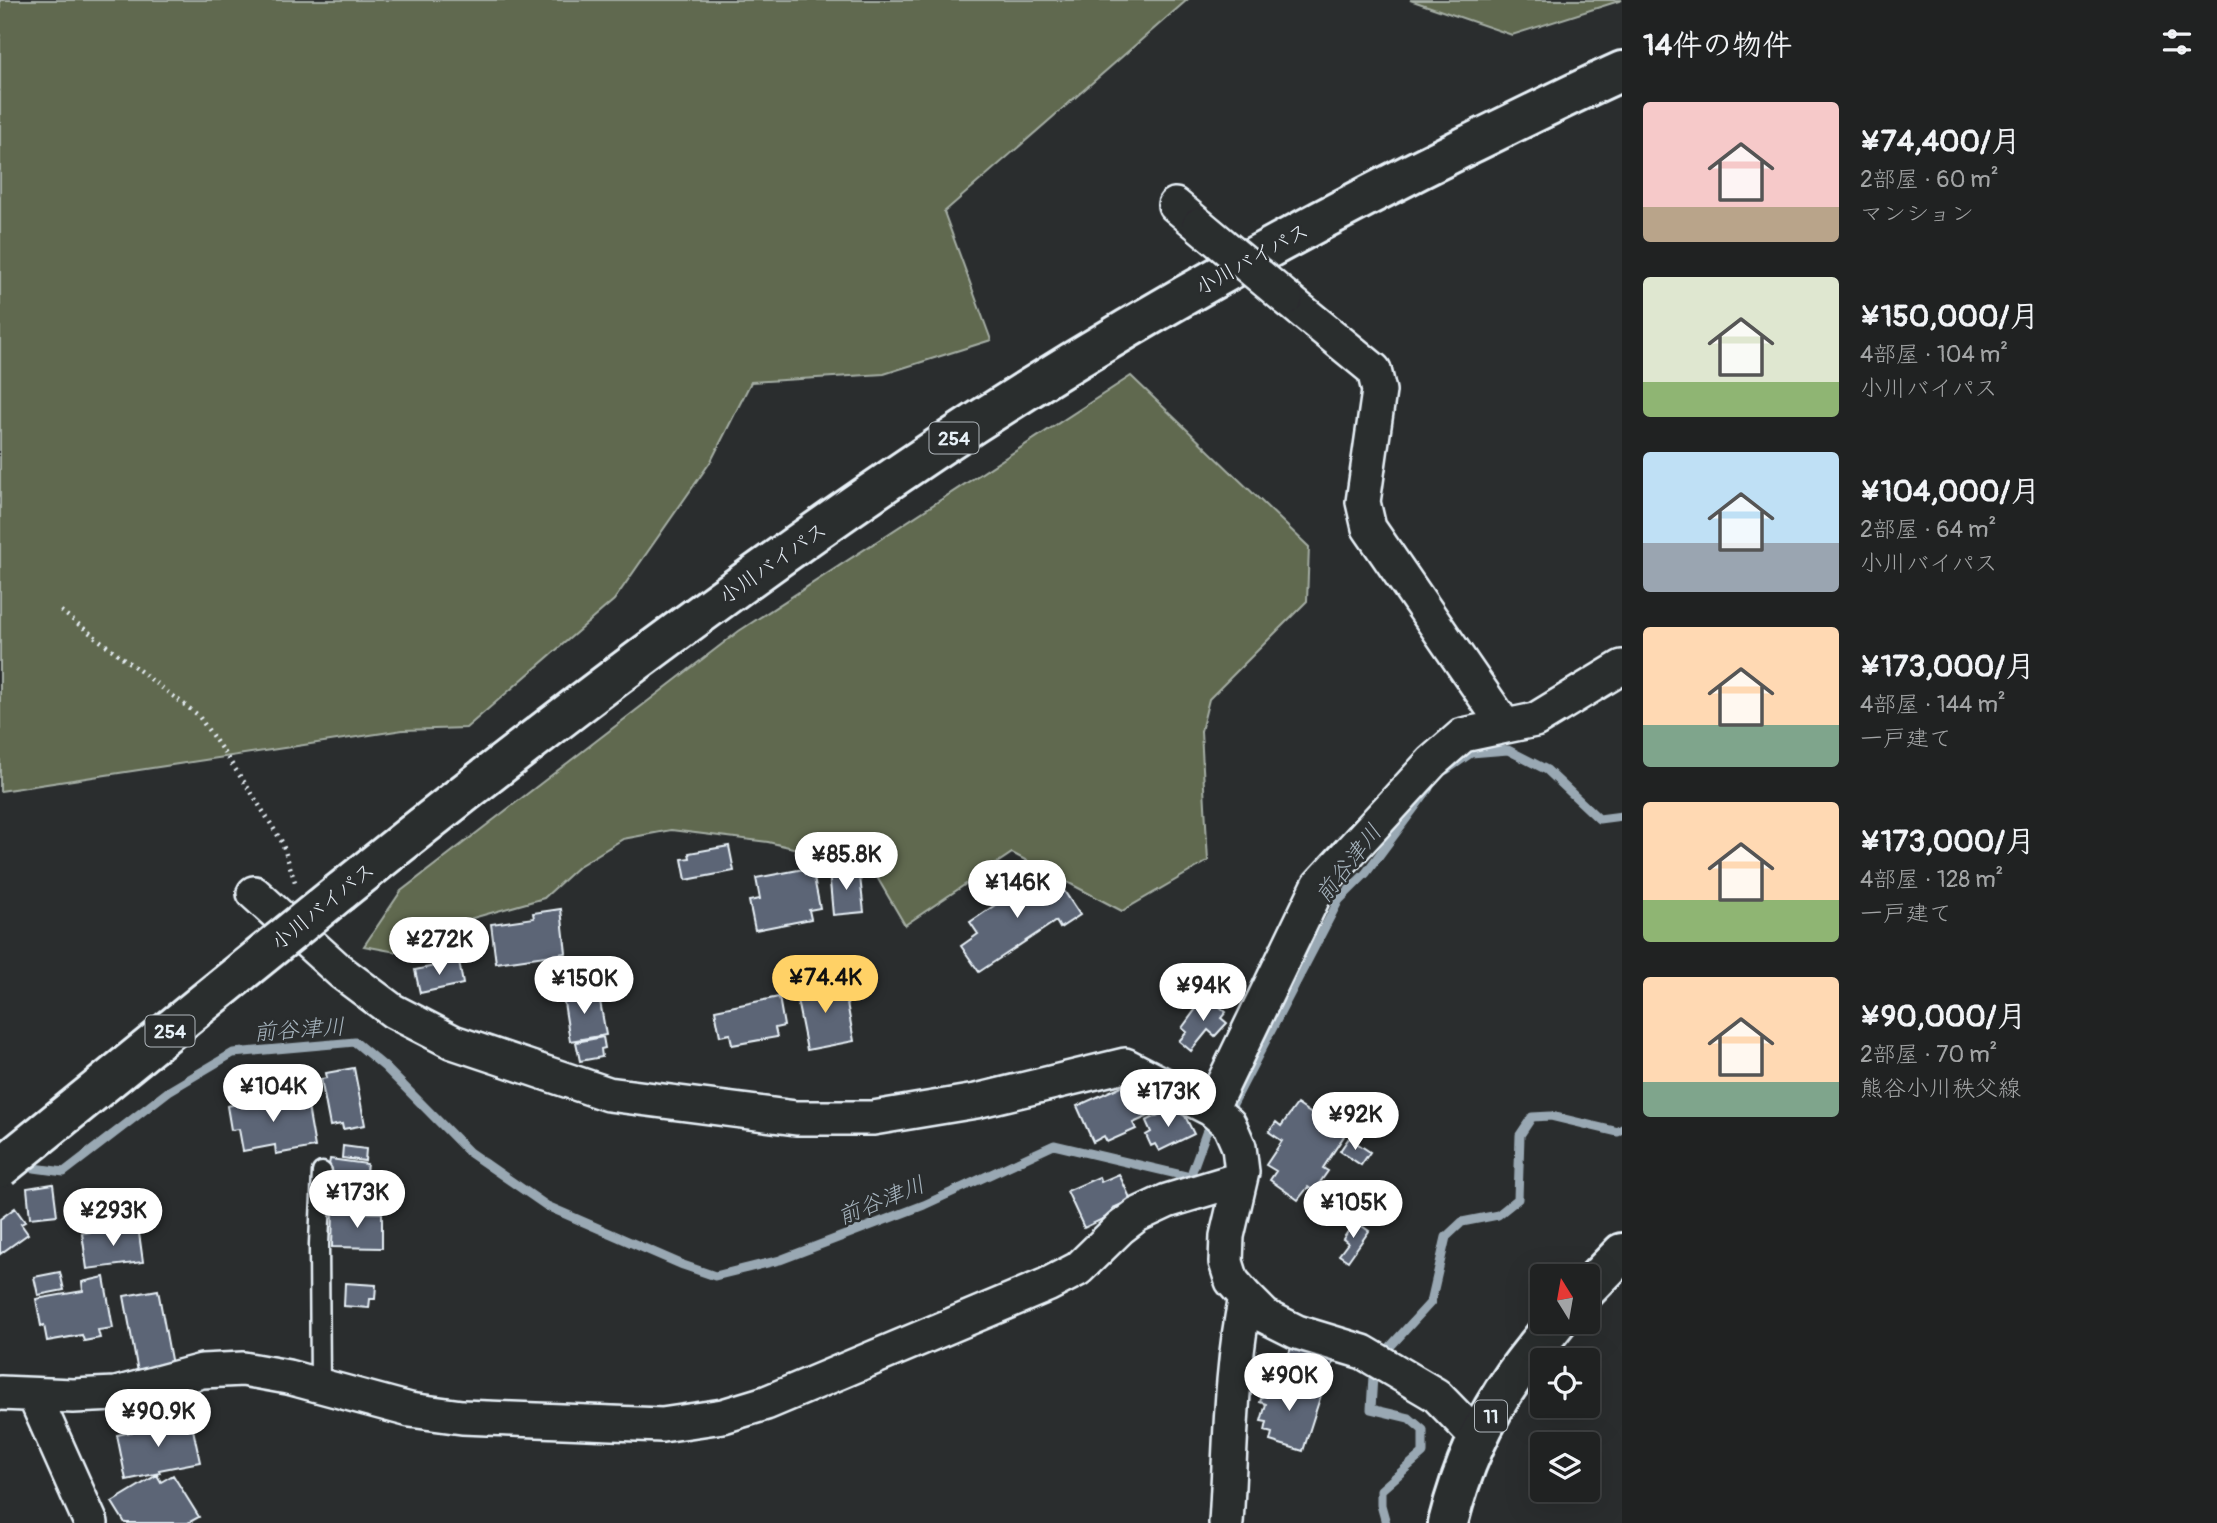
<!DOCTYPE html>
<html lang="ja">
<meta charset="utf-8">
<style>
body{margin:0;font-family:Pangolin,"Klee One",sans-serif;background:#2d2f2f;color:#f1f3f6;height:100vh;display:flex;flex-direction:column;font-size:26px;white-space:nowrap}
*{box-sizing:border-box;margin:0}
p{font-size:23px;color:#a2a4a5}
.icon{flex:none;width:38px;height:38px;fill:none;stroke:currentColor;stroke-width:2;stroke-linecap:round;stroke-linejoin:round}
.map{position:relative;flex:1;overflow:hidden}
.drawer{display:flex;flex-direction:column;background:#202222;width:595px}
.drawer>*{flex:none}
.needle{width:46px;rotate:349deg}
.controls{position:absolute;left:1530px;top:1264px;display:grid;gap:14px}
.controls a{display:grid;place-items:center;width:70px;height:70px;border-radius:7px;background:#202222;box-shadow:0 7px 28px #0002,0 0 0 2px #3d3f40;font-size:35px}
.price{position:absolute;translate:-50% -60px;padding:0 16px;border-radius:24px;background:#fff;color:#222;font-size:23px;line-height:46px;filter:drop-shadow(0 2px 4px #0008)}
.price::after{content:'';position:absolute;left:50%;top:42px;width:21px;height:16px;margin-left:-10px;background:inherit;clip-path:polygon(0 0,100% 0,50% 100%)}
.price.current{background:#ffd166;color:#111}
ul{padding:0;list-style:none}
li{display:flex;align-items:center;gap:21px;height:175px;padding:0 21px}
li span{display:grid;place-items:center;flex:none;width:196px;height:140px;border-radius:7px;color:#555}
li>.icon{margin-inline-start:auto}
span .icon{width:84px;height:84px;fill:#fffc;stroke-width:1}
li b{font-size:30px}
h2{display:flex;justify-content:space-between;align-items:center;height:84px;padding:0 21px;font-size:30px}
main{display:flex;flex:1;min-height:0}
.map>svg:first-child{display:block}
</style>
<main>
<div class="map">
<svg width="1622" height="1523" viewBox="0 0 1622 1523">
<rect width="100%" height="100%" fill="#2a2d2e"/>
<filter id="ink" filterUnits="userSpaceOnUse"><feTurbulence type="fractalNoise" baseFrequency=".0143" numOctaves="2"/><feDisplacementMap in="SourceGraphic" scale="14" xChannelSelector="R" yChannelSelector="G"/><feConvolveMatrix kernelMatrix="1 2 1 2 8 2 1 2 1" color-interpolation-filters="sRGB"/></filter>
<g filter="url(#ink)">
<path fill="#61694f" stroke="#a4ada4" stroke-width="2" d="M0,0H1187L944,212L991,340L884,374L751,382L711,461L614,600L466,728L403,730L0,791Z
M1410,0H1622L1512,35Z
M1131,376L1309,547L1307,601L1209,699L1201,731L1208,861L1122,911L1012,853L905,925L864,855L793,848L768,842L671,830L623,839L579,866L544,898L434,929L396,952L364,946L401,891L739,631Z"/>
<g fill="none" stroke-linecap="round" stroke-linejoin="round">
<path stroke="#99a8b3" stroke-width="9" d="M1446,770L1471,753L1508,750L1547,770L1599,819L1622,816
M1226,1112L1233,1104L1339,900L1366,873L1429,788
M19,1166L64,1172L169,1091L233,1053L355,1042L385,1067L469,1152L547,1206L683,1265L715,1276L780,1260L924,1205L1054,1145L1190,1177L1206,1133L1216,1122
M1386,1523L1381,1505V1490L1423,1453V1430L1409,1418L1371,1409L1373,1376L1388,1349L1431,1302L1446,1237L1462,1222L1498,1215L1518,1199L1520,1135L1532,1117L1551,1116L1618,1132L1622,1129"/>
</g>
<path fill="#5c6576" stroke="#e8f1f8" stroke-width="2" d="M729,846L734,871L686,880L682,859L690,858L689,853Z
M859,868L864,912L833,915L829,871Z
M804,869L805,874L813,873L820,908L809,910L811,919L755,930L749,901L760,899L756,878Z
M1055,877L1080,915L1060,928L1056,921L979,972L961,946L978,934L970,922L998,903L992,894L1013,881L1018,889L1033,879L1039,888Z
M561,909L566,953L496,963L491,924L534,918L533,913Z
M459,961L463,984L420,993L415,970Z
M843,981L854,1041L807,1050L795,990Z
M598,990L606,1035L570,1041L563,996Z
M1206,995L1226,1012L1221,1018L1227,1023L1215,1036L1208,1030L1191,1051L1179,1041L1187,1032L1182,1028Z
M779,997L784,1026L775,1028L777,1037L732,1045L730,1034L720,1036L715,1010Z
M603,1037L605,1048L601,1049L602,1057L580,1061L576,1042Z
M354,1068L365,1125L343,1129L342,1124L330,1126L321,1079L327,1078L326,1073Z
M1126,1084L1131,1094L1139,1090L1151,1115L1133,1123L1136,1129L1107,1142L1104,1136L1093,1142L1077,1106Z
M296,1093L299,1109L308,1107L315,1147L276,1154L275,1145L243,1151L239,1129L231,1130L227,1106Z
M1297,1104L1344,1136L1323,1168L1328,1171L1314,1191L1308,1187L1298,1200L1270,1180L1276,1171L1266,1165L1282,1141L1269,1132L1276,1122L1281,1126Z
M1173,1108L1184,1114L1194,1134L1159,1151L1155,1144L1151,1146L1146,1135L1151,1132L1146,1121Z
M1349,1138L1370,1152L1361,1165L1340,1151Z
M343,1146L366,1149L365,1161L342,1158Z
M330,1159L367,1164L362,1202L324,1197Z
M1119,1174L1131,1200L1113,1208L1115,1213L1084,1228L1067,1191L1099,1177L1101,1182Z
M53,1184L57,1215L30,1218L27,1188Z
M15,1208L25,1222L21,1224L28,1234L0,1254V1219Z
M333,1212L382,1213V1248L332,1247Z
M1355,1221L1369,1231L1348,1261L1339,1255L1348,1243L1343,1239Z
M138,1226L143,1262L87,1269L82,1233Z
M60,1272L64,1290L38,1295L34,1277Z
M104,1277L113,1328L98,1330L100,1338L84,1341L82,1335L47,1341L44,1325L41,1326L36,1299L83,1291L82,1282Z
M345,1283L376,1285L375,1299H370L369,1308L344,1306Z
M158,1290L172,1365L138,1372L124,1296Z
M1292,1345L1334,1360L1326,1383L1284,1368Z
M1268,1378L1321,1395L1303,1451L1270,1441L1272,1433L1265,1431L1267,1422L1261,1421L1266,1404L1260,1402Z
M191,1420L200,1462L159,1470L160,1473L126,1480L117,1435Z
M157,1475L161,1482L173,1475L199,1517L188,1523H125L112,1502Z"/>
<g fill="none" stroke-linecap="round" stroke-linejoin="round">
<defs>
<path id="service" d="M320,1385L319,1244L322,1172"/>
<path id="minor" d="M1175,205L1199,225
M1286,298L1374,370L1379,391L1363,502L1369,528L1505,726
M254,893L341,972L393,1011L453,1042L608,1094L796,1118H873L976,1101L1125,1065L1211,1109L1229,1124L1239,1147L1242,1172L1227,1236L1226,1262L1232,1281L1246,1297L1265,1316L1297,1332L1363,1352L1436,1395L1478,1438
M1211,1109L1319,885L1432,762L1463,735L1535,720L1622,667
M0,1393L73,1396L116,1394L202,1371L243,1369L288,1377L410,1410L462,1417L662,1425L723,1416L766,1403L1047,1285L1078,1269L1120,1228L1137,1215L1167,1201L1240,1179
M34,1395L91,1523
M1226,1523C1231,1448 1230,1371 1246,1297"/>
<path id="primary" d="M1587,1289L1622,1253
M1448,1523C1461,1471 1483,1420 1514,1376C1527,1357 1543,1339 1557,1321"/>
<path id="trunk" d="M340,892C531,738 727,589 931,452C1103,337 1284,236 1470,144C1521,119 1571,94 1622,71"/>
</defs>
<use href="#service" stroke="#e8f1f8" stroke-width="23"/>
<use href="#minor" stroke="#e8f1f8" stroke-width="38"/>
<use href="#primary" stroke="#e8f1f8" stroke-width="44"/>
<use href="#trunk" stroke="#e8f1f8" stroke-width="44"/>
<path stroke="#e8f1f8" stroke-width="4.5" stroke-dasharray="2 5" stroke-linecap="butt" d="M61,611L198,715L251,792L282,842L296,885"/>
<use href="#service" stroke="#2a2d2e" stroke-width="18"/>
<use href="#minor" stroke="#2a2d2e" stroke-width="33"/>
<use href="#primary" stroke="#2a2d2e" stroke-width="38"/>
<use href="#trunk" stroke="#2a2d2e" stroke-width="38"/>
<defs>
<path id="minor-bridge" d="M1199,225L1286,298"/>
<path id="trunk-bridge" d="M0,1168L340,892"/>
</defs>
<use href="#minor-bridge" stroke="#e8f1f8" stroke-width="38" stroke-linecap="butt"/>
<use href="#trunk-bridge" stroke="#e8f1f8" stroke-width="44" stroke-linecap="butt"/>
<use href="#minor-bridge" stroke="#2a2d2e" stroke-width="33"/>
<use href="#trunk-bridge" stroke="#2a2d2e" stroke-width="38"/>
</g>
</g>
<g text-anchor="middle" stroke-width="5" stroke-linejoin="round" paint-order="stroke">
<g fill="#2a2d2e" stroke="#afb6bb" stroke-width="2">
<rect x="929.5" y="422.5" width="49" height="31" rx="5"/>
<rect x="145.5" y="1015.5" width="49" height="31" rx="5"/>
<rect x="1475" y="1400.5" width="32" height="31" rx="5"/>
</g>
<g font-size="19" font-weight="bold" fill="#e8f1f8">
<text x="954" y="445">254</text>
<text x="170" y="1038">254</text>
<text x="1491" y="1423">11</text>
</g>
<g font-size="21" fill="#e8f1f8" stroke="#2a2d2e">
<text transform="translate(1252 259) rotate(-29)" y="7">小川バイパス</text>
<text transform="translate(773 563) rotate(-35)" y="7">小川バイパス</text>
<text transform="translate(323 906) rotate(-39)" y="7">小川バイパス</text>
</g>
<g font-size="23" font-style="italic" fill="#a6b4be" stroke="#2a2d2e">
<text transform="translate(1348 863) rotate(-52)" y="8">前谷津川</text>
<text transform="translate(299 1029) rotate(-4)" y="8">前谷津川</text>
<text transform="translate(881 1200) rotate(-22)" y="8">前谷津川</text>
</g>
</g>
</svg>
<div class="controls">
<a><svg class="needle" viewBox="-14 -14 28 28"><path d="M0-13l5 13h-10z" fill="#e53935"/><path d="M0 13l5-13h-10z" fill="#a2a4a5"/></svg></a>
<a><svg class="icon" aria-label="locate" viewBox="0 0 24 24"><circle cx="12" cy="12" r="6"/><path d="M12 2v4M12 18v4M2 12h4M18 12h4"/></svg></a>
<a><svg class="icon" aria-label="layers" viewBox="0 0 24 24"><path d="M12 4l9 5-9 5-9-5zM3 14l9 5 9-5"/></svg></a>
</div>
<b class="price" style="left:846px;top:892px">¥85.8K</b>
<b class="price" style="left:1017px;top:920px">¥146K</b>
<b class="price" style="left:439px;top:977px">¥272K</b>
<b class="price current" style="left:825px;top:1015px">¥74.4K</b>
<b class="price" style="left:584px;top:1016px">¥150K</b>
<b class="price" style="left:1203px;top:1023px">¥94K</b>
<b class="price" style="left:273px;top:1124px">¥104K</b>
<b class="price" style="left:1168px;top:1129px">¥173K</b>
<b class="price" style="left:1355px;top:1152px">¥92K</b>
<b class="price" style="left:357px;top:1230px">¥173K</b>
<b class="price" style="left:1353px;top:1240px">¥105K</b>
<b class="price" style="left:113px;top:1248px">¥293K</b>
<b class="price" style="left:1289px;top:1413px">¥90K</b>
<b class="price" style="left:158px;top:1449px">¥90.9K</b>
</div>
<section class="drawer">
<h2>14件の物件<svg class="icon" aria-label="filters" viewBox="0 0 24 24"><path d="M4 7h16M4 17h16"/><circle cx="9" cy="7" r="2"/><circle cx="15" cy="17" r="2"/></svg></h2>
<ul>
<li><span style="background:linear-gradient(#f6c9c9 75%,#b9a48a 0)"><svg class="icon" aria-label="home" viewBox="0 0 24 24"><path d="M3 11l9-7 9 7M6 9v11h12V9"/></svg></span><div><b>¥74,400/月</b><p>2部屋 · 60 m²</p><p>マンション</p></div></li>
<li><span style="background:linear-gradient(#dfe7d0 75%,#8fb573 0)"><svg class="icon" aria-label="home" viewBox="0 0 24 24"><path d="M3 11l9-7 9 7M6 9v11h12V9"/></svg></span><div><b>¥150,000/月</b><p>4部屋 · 104 m²</p><p>小川バイパス</p></div></li>
<li><span style="background:linear-gradient(#bfe0f5 65%,#9aa5b1 0)"><svg class="icon" aria-label="home" viewBox="0 0 24 24"><path d="M3 11l9-7 9 7M6 9v11h12V9"/></svg></span><div><b>¥104,000/月</b><p>2部屋 · 64 m²</p><p>小川バイパス</p></div></li>
<li><span style="background:linear-gradient(#ffd9b3 70%,#7fa58c 0)"><svg class="icon" aria-label="home" viewBox="0 0 24 24"><path d="M3 11l9-7 9 7M6 9v11h12V9"/></svg></span><div><b>¥173,000/月</b><p>4部屋 · 144 m²</p><p>一戸建て</p></div></li>
<li><span style="background:linear-gradient(#ffd9b3 70%,#8fb573 0)"><svg class="icon" aria-label="home" viewBox="0 0 24 24"><path d="M3 11l9-7 9 7M6 9v11h12V9"/></svg></span><div><b>¥173,000/月</b><p>4部屋 · 128 m²</p><p>一戸建て</p></div></li>
<li><span style="background:linear-gradient(#ffd9b3 75%,#7fa58c 0)"><svg class="icon" aria-label="home" viewBox="0 0 24 24"><path d="M3 11l9-7 9 7M6 9v11h12V9"/></svg></span><div><b>¥90,000/月</b><p>2部屋 · 70 m²</p><p>熊谷小川秩父線</p></div></li>
</ul>
</section>
</main>
